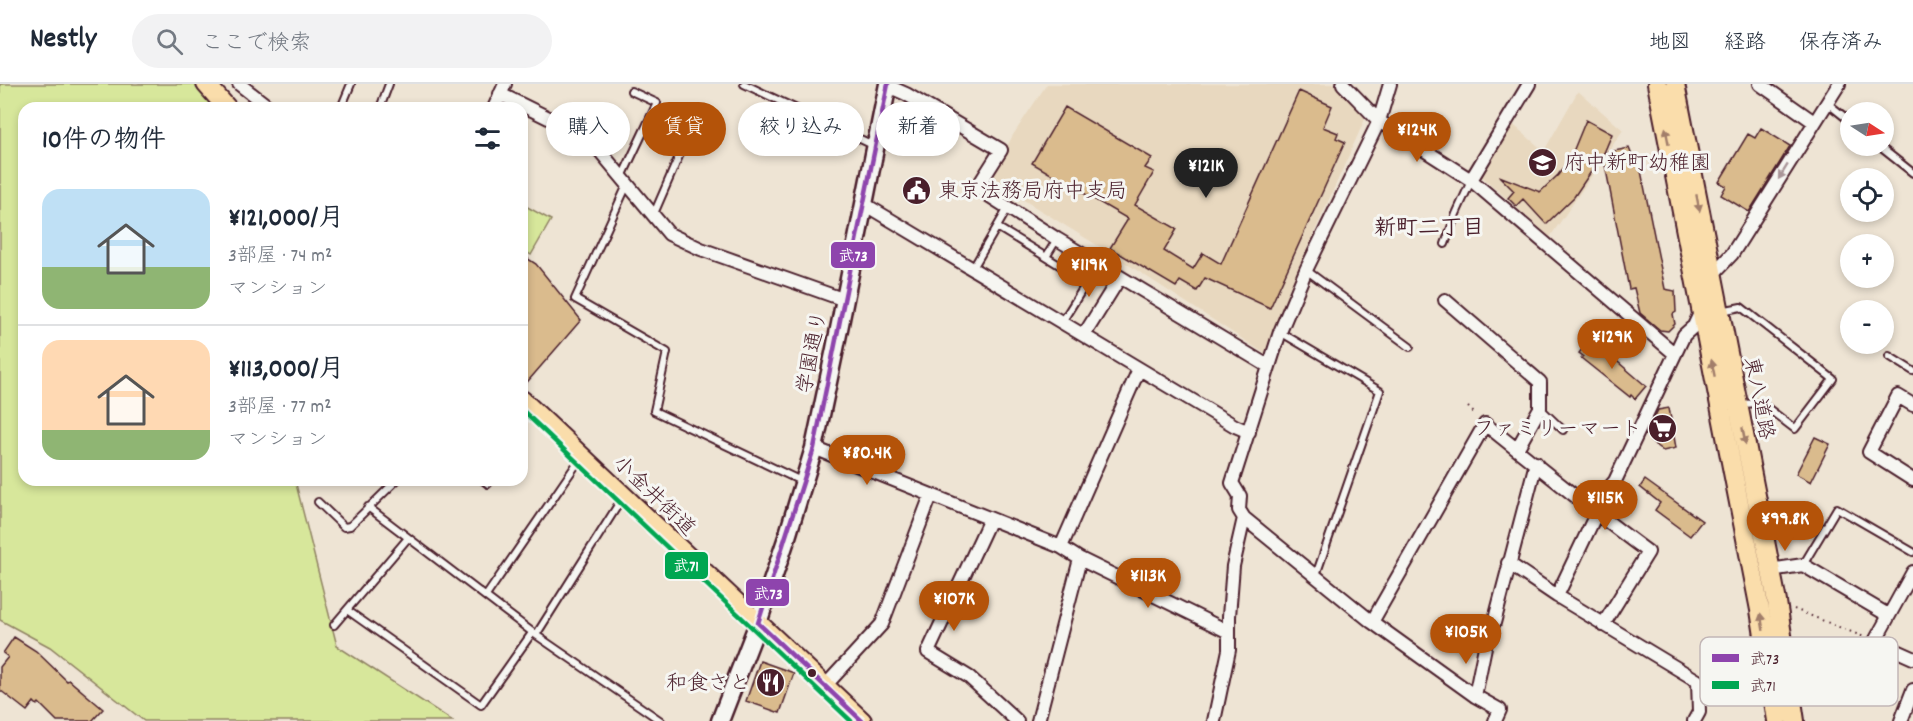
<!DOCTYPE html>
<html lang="ja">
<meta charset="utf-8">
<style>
body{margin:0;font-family:Dekko,"Klee One",sans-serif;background:#f2f2f3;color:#1f2937;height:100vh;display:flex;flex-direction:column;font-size:22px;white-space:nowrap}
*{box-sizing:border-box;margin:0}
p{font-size:20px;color:#747a83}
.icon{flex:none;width:33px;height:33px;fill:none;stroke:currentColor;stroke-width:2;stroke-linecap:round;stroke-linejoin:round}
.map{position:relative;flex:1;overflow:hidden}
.side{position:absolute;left:18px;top:18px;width:510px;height:384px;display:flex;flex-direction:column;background:#fff;border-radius:18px;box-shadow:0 3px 9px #0003}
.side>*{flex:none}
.guide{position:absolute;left:546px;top:18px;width:570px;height:54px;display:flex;gap:12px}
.needle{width:39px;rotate:102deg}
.buttons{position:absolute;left:1840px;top:18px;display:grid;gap:12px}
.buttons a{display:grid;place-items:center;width:54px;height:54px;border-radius:50%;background:#fff;box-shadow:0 3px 9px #0003;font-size:30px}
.price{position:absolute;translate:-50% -51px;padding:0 14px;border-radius:21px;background:#b45309;color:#fff;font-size:20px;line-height:39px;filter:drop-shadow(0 2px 3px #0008)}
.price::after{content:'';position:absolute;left:50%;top:36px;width:18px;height:14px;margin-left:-9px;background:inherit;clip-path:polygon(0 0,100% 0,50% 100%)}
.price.current{background:#222;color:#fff}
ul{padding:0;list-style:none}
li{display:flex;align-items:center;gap:18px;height:150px;padding:0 24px}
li+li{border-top:2px solid #e0e1e3}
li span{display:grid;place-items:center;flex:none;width:168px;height:120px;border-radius:18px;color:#555}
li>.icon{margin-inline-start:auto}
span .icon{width:72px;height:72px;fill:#fffc;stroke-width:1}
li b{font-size:26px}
h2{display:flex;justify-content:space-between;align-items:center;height:72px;padding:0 24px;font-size:26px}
.pill{padding:0 21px;border-radius:27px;background:#fff;box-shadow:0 3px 9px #0003;font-size:21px;line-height:54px}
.pill.current{background:#b45309;color:#fff}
header{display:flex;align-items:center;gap:36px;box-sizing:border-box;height:84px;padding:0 30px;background:#fff;border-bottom:2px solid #e0e1e3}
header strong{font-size:28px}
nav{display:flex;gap:33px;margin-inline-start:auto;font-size:21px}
.search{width:420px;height:54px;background:#f2f2f3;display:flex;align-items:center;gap:15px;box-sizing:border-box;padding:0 21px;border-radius:33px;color:#747a83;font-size:22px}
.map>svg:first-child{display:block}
</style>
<header>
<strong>Nestly</strong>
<div class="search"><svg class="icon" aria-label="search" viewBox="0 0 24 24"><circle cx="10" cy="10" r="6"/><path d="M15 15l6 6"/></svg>ここで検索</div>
<nav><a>地図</a><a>経路</a><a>保存済み</a></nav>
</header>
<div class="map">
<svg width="1913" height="637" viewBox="0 0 1913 637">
<rect width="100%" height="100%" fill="#eee4d4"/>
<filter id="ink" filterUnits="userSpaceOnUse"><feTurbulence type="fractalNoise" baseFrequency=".0167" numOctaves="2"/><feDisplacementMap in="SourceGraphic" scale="12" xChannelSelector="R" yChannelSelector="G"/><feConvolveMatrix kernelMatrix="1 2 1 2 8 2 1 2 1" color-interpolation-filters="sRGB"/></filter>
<g filter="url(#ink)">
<path fill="#e8d8bf" d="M1047,0H1342L1369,26L1289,205L1267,271L1118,174L1009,107L992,91L1013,51Z
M1578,7L1623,46L1550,153L1478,89L1510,38L1544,67Z"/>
<path fill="#d7e79b" stroke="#908363" stroke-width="1.5" d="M0,0H200L222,24H24V396H295L337,562L453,637H144L50,563L0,536Z
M522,120L551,136L531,171L522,165Z"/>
<path fill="#dabb8d" stroke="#4a1f2b" stroke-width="1.5" d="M1299,7L1332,22L1323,43L1338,49L1336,54L1345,58L1270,224L1205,194L1197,207L1180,197L1176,203L1110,164L1128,135L1032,79L1065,23L1152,74L1145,84L1154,88L1135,121L1177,145L1164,167L1193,185L1203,169L1221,180Z
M1586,36L1612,50L1604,69L1629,64L1633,74L1638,72L1665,205L1675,207L1676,228L1673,230L1675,240L1668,247L1660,246L1640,229L1634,204L1629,205L1603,70L1574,113L1546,140L1523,115L1516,122L1508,114L1514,107L1499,92L1540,108L1558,91L1570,75Z
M1761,44L1790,62L1749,128L1721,111L1726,102L1719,98L1748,50L1755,54Z
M522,171L536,180L581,236L522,304Z
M1589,256L1603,268L1605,267L1646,302L1635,315L1631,311L1630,313L1581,274L1583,272L1579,269Z
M1669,324L1676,364L1663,367L1650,357L1648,347L1658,326Z
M1815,353L1830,360L1811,398L1796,390Z
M1645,396L1702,437L1690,452L1655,426L1660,419L1640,403Z
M14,553L36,567L67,597L69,596L103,625L92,637H57L39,619L37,621L34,618L27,627L0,606V583L8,573L3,569Z
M760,577L794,589L780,629L746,617Z"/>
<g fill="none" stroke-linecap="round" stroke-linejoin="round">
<defs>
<path id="lane" d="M744,0L875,62
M1826,18L1851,38
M341,24L351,0
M380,24L389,0
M1879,62L1913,89
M622,93L657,19L631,7
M627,101L575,215L667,268L654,327L803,398
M653,132L693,40
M997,143L1087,198L1062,238
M1445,160L1456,130L1471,97
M1046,173L1057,155
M973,184L1008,124
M1306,186L1410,263
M1721,227L1741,223L1833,295L1795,345L1761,319L1741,320
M1280,248L1380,307L1316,491
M1889,272L1913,287
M1540,324L1563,346
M483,396L488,400
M318,418L344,443L350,442L397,396
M368,423L536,551L661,637
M1803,481L1837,424L1913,468
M486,512L580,375
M347,526L481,621L532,549
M334,541L408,454
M536,551L623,413"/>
<path id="street" d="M239,0L270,24
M1343,0L1379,37L1471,96L1675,270
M1390,0L1379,37L1306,186L1280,248L1232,399L1240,412L1239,426L1244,434L1372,538L1475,612L1500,626L1495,637
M1760,0L1814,38
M888,2L906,10L1001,66L977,104L1057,155L1268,282
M500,10L589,54L669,150L701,165L845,216
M494,24L505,0
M1471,96L1529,0
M864,120L1235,342L1249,348
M1712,194L1713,190L1732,170L1839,0
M1445,216L1540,298V324L1517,365
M1084,251L1120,193
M1913,321L1898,312L1869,368L1913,396
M814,364L1061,463L1080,475L1229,548
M990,435L928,568L969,593L1017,637
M1061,463L1139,285
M1508,479L1557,512
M1770,486L1803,481L1888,531
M1913,488L1875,557L1913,574
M1372,538L1485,340C1539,383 1592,427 1648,468L1603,541
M1494,539L1536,379
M825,602L882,540L931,411
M1475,612L1486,558
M1038,637L1080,475
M1214,637L1229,566V532L1233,482L1244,434
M1694,637L1699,628L1698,597L1557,512L1608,405L1615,397L1684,251L1694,242L1702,225
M1901,637L1913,606"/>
<path id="secondary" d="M720,637L758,539L787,453L814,364L835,265L888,0"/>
<path id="primary" d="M206,0L227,24
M1657,0L1760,526L1777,637
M1675,0L1777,518L1795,637
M522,316L862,637"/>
</defs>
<use href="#lane" stroke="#4a1f2b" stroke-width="10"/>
<use href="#street" stroke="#4a1f2b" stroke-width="16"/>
<use href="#secondary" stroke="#4a1f2b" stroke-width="21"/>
<use href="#primary" stroke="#4a1f2b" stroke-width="22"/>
<path stroke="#4a1f2b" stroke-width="2" stroke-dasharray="1.5 4.5" stroke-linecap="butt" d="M1468,323L1476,331
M1794,525L1864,553"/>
<use href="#lane" stroke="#f6f6f2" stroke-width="6"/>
<use href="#street" stroke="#f6f6f2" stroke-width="12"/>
<use href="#secondary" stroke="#f6f6f2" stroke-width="16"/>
<use href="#primary" stroke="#faddab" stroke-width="18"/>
<defs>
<path id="bus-1" d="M862,637L758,539L814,364L888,0"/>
<path id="bus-2" d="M522,326L851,637"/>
</defs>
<use href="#bus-1" stroke="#f6f6f2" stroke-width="9"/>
<use href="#bus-2" stroke="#f6f6f2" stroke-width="9"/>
<use href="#bus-1" stroke="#8e44ad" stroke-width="4.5"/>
<use href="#bus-2" stroke="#00a651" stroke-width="4.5"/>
</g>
<defs><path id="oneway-solid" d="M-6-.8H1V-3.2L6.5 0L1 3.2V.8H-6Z" transform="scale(1.5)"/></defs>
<g fill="#a27e6b">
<use href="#oneway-solid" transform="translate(1667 52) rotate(-101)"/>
<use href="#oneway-solid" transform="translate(1698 119) rotate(79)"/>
<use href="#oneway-solid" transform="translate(1713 284) rotate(-101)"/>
<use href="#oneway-solid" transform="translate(1744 352) rotate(79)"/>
<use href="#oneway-solid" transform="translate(1762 538) rotate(-99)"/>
</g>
<use fill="#a99598" href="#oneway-solid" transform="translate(1783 88) rotate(122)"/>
</g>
<defs>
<symbol id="school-disc" viewBox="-11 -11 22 22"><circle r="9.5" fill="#4a1f2b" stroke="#f6f6f2"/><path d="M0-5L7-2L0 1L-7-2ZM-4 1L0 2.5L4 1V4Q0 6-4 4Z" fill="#fff"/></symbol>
<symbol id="civic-disc" viewBox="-11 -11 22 22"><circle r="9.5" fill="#4a1f2b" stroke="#f6f6f2"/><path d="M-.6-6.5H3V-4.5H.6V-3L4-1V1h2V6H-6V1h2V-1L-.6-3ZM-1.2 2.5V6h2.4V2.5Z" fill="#fff"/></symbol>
<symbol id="supermarket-disc" viewBox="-11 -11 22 22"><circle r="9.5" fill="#4a1f2b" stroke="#f6f6f2"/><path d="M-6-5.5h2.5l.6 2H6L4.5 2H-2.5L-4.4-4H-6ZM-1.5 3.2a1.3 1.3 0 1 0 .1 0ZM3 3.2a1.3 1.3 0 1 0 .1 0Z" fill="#fff"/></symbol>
<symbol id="restaurant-disc" viewBox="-11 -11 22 22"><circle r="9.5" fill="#4a1f2b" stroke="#f6f6f2"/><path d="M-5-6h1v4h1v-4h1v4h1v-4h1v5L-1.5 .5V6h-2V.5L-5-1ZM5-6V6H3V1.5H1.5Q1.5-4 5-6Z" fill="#fff"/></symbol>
</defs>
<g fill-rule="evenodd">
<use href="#school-disc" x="1526" y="62" width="33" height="33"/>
<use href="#civic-disc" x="900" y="90" width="33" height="33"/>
<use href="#supermarket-disc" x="1646" y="328" width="33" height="33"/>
<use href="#restaurant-disc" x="754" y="582" width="33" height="33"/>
</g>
<circle fill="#4a1f2b" stroke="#f6f6f2" stroke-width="2" cx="812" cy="589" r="5"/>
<g text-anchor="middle" stroke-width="6" stroke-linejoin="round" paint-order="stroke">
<g font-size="21" fill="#4a1f2b" stroke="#f6f6f2" text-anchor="start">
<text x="1564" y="85">府中新町幼稚園</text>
<text x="938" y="113">東京法務局府中支局</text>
<text x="1642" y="351" text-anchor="end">ファミリーマート</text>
<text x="750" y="605" text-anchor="end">和食さと</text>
</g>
<g font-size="21" fill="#4a1f2b" stroke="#f6f6f2">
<text transform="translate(811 268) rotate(-79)" y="7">学園通り</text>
<text transform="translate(1760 314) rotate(79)" y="7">東八道路</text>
<text transform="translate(655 411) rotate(44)" y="7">小金井街道</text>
</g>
<g font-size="22" font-weight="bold" fill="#4a1f2b" stroke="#f6f6f2">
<text x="1429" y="150">新町二丁目</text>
</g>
</g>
<rect x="1700" y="553" width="198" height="69" rx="9" fill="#f6f6f2" stroke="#c2b6b6" stroke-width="1.5"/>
<rect x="1712" y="570" width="27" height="8" fill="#8e44ad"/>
<rect x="1712" y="597" width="27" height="8" fill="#00a651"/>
<g font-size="16" fill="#4a1f2b">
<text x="1750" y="580">武73</text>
<text x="1750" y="607">武71</text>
</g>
<g stroke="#f6f6f2" stroke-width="2">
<rect x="830" y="157" width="46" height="28" rx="6" fill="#8e44ad"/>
<rect x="664" y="467" width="45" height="29" rx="6" fill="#00a651"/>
<rect x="745" y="494" width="45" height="29" rx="6" fill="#8e44ad"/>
</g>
<g font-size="16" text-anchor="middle" font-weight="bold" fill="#fff">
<text x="853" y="177">武73</text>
<text x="686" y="487">武71</text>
<text x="768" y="515">武73</text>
</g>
</svg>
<div class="buttons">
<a><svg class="needle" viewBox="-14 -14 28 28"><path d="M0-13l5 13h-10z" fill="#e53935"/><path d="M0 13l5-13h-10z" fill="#747a83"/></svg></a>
<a><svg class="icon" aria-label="locate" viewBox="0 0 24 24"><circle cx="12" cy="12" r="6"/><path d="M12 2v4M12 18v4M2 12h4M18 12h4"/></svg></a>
<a>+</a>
<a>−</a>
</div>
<b class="price" style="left:1417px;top:79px">¥124K</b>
<b class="price current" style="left:1206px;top:115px">¥121K</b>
<b class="price" style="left:1089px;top:214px">¥119K</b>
<b class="price" style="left:1612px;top:286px">¥129K</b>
<b class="price" style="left:867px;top:402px">¥80.4K</b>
<b class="price" style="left:1605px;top:447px">¥115K</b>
<b class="price" style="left:1785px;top:468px">¥99.8K</b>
<b class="price" style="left:1148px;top:525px">¥113K</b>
<b class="price" style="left:954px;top:548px">¥107K</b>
<b class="price" style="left:1466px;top:581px">¥105K</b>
<div class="guide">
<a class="pill">購入</a>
<a class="pill current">賃貸</a>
<a class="pill">絞り込み</a>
<a class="pill">新着</a>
</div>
<section class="side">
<h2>10件の物件<svg class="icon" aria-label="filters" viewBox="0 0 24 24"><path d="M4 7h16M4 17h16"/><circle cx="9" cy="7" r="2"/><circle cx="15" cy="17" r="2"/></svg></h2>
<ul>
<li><span style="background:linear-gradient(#bfe0f5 65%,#8fb573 0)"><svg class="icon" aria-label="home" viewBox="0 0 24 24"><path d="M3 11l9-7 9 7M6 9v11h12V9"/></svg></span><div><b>¥121,000/月</b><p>3部屋 · 74 m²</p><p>マンション</p></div></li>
<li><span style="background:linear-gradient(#ffd9b3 75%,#8fb573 0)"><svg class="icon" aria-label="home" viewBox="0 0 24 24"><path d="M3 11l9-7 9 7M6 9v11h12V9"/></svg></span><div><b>¥113,000/月</b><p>3部屋 · 77 m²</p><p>マンション</p></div></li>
</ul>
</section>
</div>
